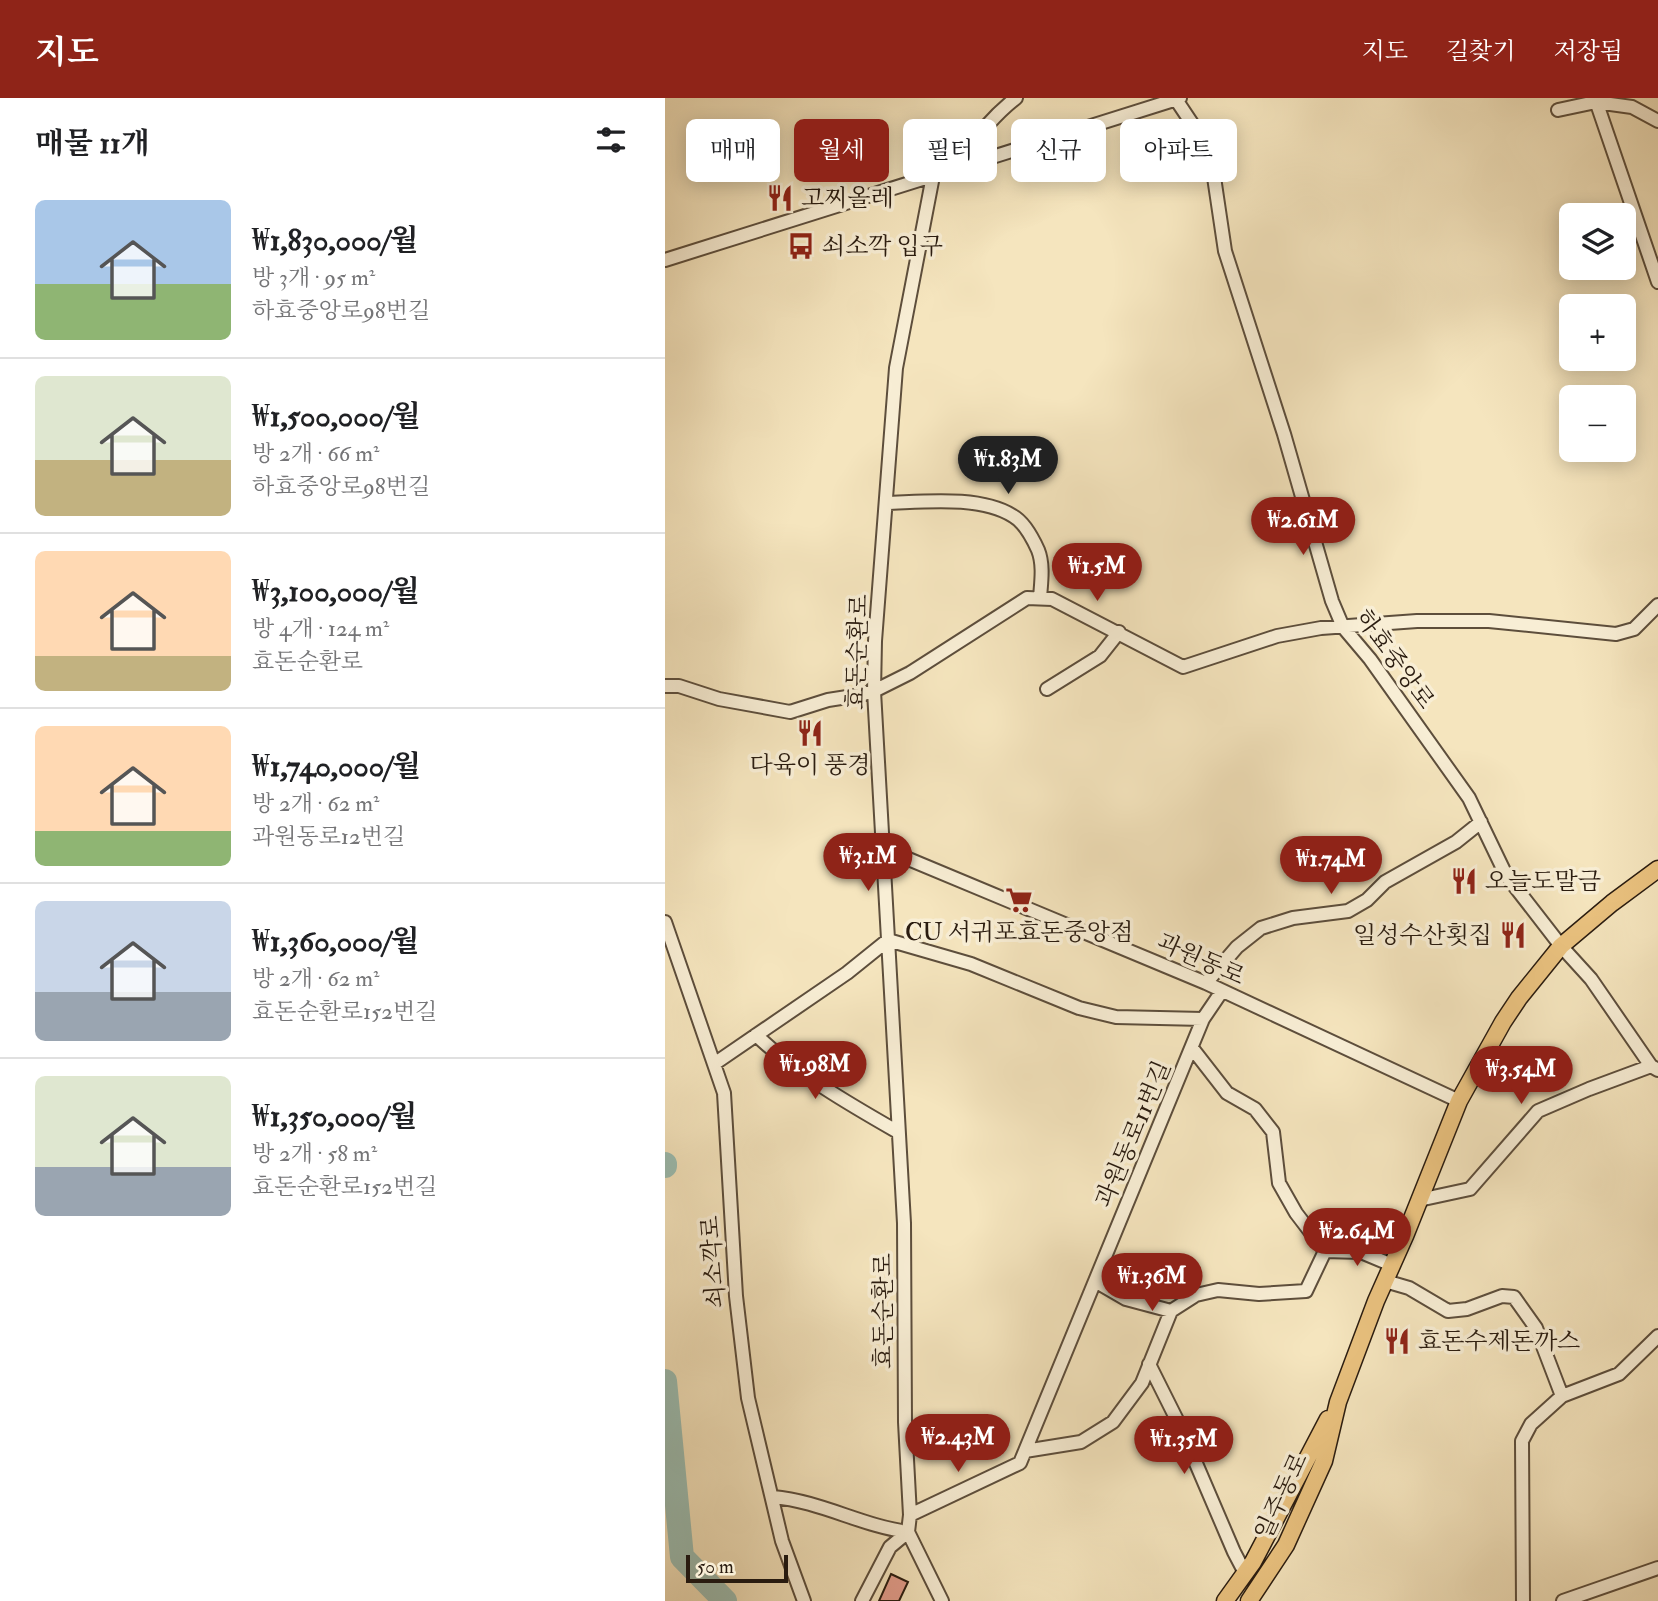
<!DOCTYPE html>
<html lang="ko">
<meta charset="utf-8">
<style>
body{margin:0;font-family:"IM FELL Double Pica","Noto Serif KR",serif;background:#f2f2f2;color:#202124;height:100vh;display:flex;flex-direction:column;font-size:26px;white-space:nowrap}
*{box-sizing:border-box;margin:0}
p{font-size:23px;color:#757577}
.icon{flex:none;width:38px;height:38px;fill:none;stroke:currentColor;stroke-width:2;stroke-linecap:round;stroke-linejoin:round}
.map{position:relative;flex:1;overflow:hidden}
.details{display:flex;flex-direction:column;background:#fff;width:665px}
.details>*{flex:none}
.banner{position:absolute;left:21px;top:21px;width:665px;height:63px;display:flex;gap:14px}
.fabs{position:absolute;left:894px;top:105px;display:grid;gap:14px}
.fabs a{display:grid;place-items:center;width:77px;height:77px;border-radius:10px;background:#fff;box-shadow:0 4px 18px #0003;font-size:35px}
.scale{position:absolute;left:21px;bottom:18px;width:102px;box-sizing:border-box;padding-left:7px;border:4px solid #2a1c10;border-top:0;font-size:19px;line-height:24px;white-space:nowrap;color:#2a1c10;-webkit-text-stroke:5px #f8eed5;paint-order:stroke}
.price{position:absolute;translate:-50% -60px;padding:0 16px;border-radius:24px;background:#8f2418;color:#fff;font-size:23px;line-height:46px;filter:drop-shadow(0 2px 4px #0008)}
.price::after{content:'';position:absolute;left:50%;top:42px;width:21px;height:16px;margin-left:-10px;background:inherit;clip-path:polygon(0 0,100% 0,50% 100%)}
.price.active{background:#222;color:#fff}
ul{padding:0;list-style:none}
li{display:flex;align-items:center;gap:21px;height:175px;padding:0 35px}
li+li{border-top:2px solid #e0e0e0}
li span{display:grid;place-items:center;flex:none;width:196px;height:140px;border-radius:10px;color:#555}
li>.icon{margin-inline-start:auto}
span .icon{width:84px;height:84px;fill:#fffc;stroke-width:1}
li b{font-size:30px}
h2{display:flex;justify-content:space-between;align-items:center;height:84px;padding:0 35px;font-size:30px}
.tag{padding:0 24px;border-radius:10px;background:#fff;box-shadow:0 4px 18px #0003;font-size:24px;line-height:63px}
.tag.active{background:#8f2418;color:#fff}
header{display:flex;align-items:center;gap:42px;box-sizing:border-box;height:98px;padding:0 35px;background:#8f2418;color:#fff}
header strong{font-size:33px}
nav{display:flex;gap:38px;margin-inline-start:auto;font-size:24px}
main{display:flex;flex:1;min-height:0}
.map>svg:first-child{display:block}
</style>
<header>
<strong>지도</strong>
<nav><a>지도</a><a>길찾기</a><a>저장됨</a></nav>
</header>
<main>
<section class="details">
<h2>매물 11개<svg class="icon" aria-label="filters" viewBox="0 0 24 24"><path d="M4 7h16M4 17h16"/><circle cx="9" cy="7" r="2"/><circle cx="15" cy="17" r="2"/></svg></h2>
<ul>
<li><span style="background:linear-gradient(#a9c7e8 60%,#8fb573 0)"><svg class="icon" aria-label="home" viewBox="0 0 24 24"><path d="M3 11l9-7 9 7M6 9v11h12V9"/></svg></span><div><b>₩1,830,000/월</b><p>방 3개 · 95 m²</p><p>하효중앙로98번길</p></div></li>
<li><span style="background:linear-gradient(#dfe7d0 60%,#c2b280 0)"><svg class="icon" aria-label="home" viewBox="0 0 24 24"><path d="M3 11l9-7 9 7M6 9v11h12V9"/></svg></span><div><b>₩1,500,000/월</b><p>방 2개 · 66 m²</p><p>하효중앙로98번길</p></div></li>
<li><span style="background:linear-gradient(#ffd9b3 75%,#c2b280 0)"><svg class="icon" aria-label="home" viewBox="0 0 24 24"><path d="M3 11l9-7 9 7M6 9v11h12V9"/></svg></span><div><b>₩3,100,000/월</b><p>방 4개 · 124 m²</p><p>효돈순환로</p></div></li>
<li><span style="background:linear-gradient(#ffd9b3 75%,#8fb573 0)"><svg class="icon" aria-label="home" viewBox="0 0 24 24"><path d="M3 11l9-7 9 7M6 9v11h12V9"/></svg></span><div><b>₩1,740,000/월</b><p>방 2개 · 62 m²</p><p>과원동로12번길</p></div></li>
<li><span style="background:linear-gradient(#c9d6e8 65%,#9aa5b1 0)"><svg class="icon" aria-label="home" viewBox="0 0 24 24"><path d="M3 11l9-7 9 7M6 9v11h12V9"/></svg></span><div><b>₩1,360,000/월</b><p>방 2개 · 62 m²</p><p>효돈순환로152번길</p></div></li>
<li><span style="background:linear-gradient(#dfe7d0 65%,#9aa5b1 0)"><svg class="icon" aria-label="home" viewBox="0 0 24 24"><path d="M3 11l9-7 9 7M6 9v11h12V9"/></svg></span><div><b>₩1,350,000/월</b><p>방 2개 · 58 m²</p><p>효돈순환로152번길</p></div></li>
</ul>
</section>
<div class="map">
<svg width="993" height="1503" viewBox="0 0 993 1503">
<rect width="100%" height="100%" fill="#f5e5be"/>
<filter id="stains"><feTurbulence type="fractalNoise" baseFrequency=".00286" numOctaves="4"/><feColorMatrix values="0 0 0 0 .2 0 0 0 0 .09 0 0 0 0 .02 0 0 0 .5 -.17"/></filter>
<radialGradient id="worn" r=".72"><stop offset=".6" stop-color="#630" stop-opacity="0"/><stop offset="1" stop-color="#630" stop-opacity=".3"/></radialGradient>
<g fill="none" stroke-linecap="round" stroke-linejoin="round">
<path stroke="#9cbfb4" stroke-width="24" d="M0,1066V1068
M0,1283L17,1459L60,1503"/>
</g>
<path fill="#e39d8c" stroke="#2a1c10" stroke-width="2" d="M226,1476L243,1484L234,1503H214Z"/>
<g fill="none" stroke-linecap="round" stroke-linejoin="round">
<defs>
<path id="minor" d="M510,0L536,39L546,59L560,153L619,336L667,503L678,529L705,561L804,700L841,777L896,848L926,881L986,968L993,972
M930,0L993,184
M893,12L931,4L967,9L993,23
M298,68L297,59C313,37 329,17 351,0
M268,78L231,270L210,543L209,593L239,1125L240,1324L245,1417L243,1434L277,1503
M0,162L515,0
M221,405C257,404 315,397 348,418C359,424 368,441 373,452C379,467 376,485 375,500
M0,588H14L54,601L125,614L163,602L195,597L209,593L245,575L362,500L387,501L518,569L612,538L656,530L752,523H824L951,536L969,531L993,507
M382,591L435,558L454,534
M217,750L541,885L794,1003
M0,824L59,995L71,1198L83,1300L117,1443L139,1503
M541,885L572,849L596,830L628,820L683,813L702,802L720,784L791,744L816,724
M91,937C132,976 184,1006 233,1034
M527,950L562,995L590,1011L608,1034L614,1085L631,1115L660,1153L696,1154L727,1167
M49,966L182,875L223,842L306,866L414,910L451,919L538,921
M754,1102L805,1091L873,1013L924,991L986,968
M430,1183L461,1201L506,1213
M720,1183L744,1190L783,1213L802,1211L837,1198L849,1199L871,1230L897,1298
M484,1266L515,1328L569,1454L580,1475
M360,1353L416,1344L448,1324L477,1285L506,1213L531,1197L553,1192L594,1196L641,1193L660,1153
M108,1399C155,1403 197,1428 243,1434
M245,1417L355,1365L538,921L557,893
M197,1503L225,1449L243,1434
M858,1503L857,1343L866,1326L897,1298L954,1276L993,1238
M898,1503L993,1470"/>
<path id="major" d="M560,1503L588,1464L663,1321
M584,1503L621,1447L659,1363L673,1304L711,1203L740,1138L794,1003L838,924L854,900L896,848L947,805L993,771"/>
</defs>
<use href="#minor" stroke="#5d4e3c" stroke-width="16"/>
<use href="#major" stroke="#2a1c10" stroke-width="19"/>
<use href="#minor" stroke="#f8eed5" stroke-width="12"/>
<use href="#major" stroke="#eac27f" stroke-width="16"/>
</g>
<defs>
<symbol id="restaurant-bare" viewBox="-9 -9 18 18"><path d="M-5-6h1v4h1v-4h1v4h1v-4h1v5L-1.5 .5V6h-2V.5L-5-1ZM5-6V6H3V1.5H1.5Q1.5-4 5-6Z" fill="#8f2418" stroke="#f8eed5" stroke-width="2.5" paint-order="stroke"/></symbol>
<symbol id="bus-bare" viewBox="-9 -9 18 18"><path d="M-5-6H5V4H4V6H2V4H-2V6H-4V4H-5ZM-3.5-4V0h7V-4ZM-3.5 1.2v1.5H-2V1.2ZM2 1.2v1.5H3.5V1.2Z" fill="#8f2418" stroke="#f8eed5" stroke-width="2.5" paint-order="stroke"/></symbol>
<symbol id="supermarket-bare" viewBox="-9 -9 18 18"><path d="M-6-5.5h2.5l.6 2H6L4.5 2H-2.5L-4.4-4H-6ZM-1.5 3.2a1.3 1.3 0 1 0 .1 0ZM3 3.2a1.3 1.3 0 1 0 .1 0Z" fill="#8f2418" stroke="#f8eed5" stroke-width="2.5" paint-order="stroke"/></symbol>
</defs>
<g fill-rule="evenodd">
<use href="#restaurant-bare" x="96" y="81" width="38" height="38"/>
<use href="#bus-bare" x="117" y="129" width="38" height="38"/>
<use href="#restaurant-bare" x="126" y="616" width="38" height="38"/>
<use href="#restaurant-bare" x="780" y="764" width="38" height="38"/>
<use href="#supermarket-bare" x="335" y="783" width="38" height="38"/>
<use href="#restaurant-bare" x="829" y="818" width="38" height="38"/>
<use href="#restaurant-bare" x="713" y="1224" width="38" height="38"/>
</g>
<g text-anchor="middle" stroke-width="7" stroke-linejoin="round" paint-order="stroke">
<g font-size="24" fill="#2a1c10" stroke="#f8eed5" text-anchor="start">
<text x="136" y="108">고찌올레</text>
<text x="157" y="156">쇠소깍 입구</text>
<text x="145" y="675" text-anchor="middle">다육이 풍경</text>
<text x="820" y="791">오늘도말금</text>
<text x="354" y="842" text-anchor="middle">CU 서귀포효돈중앙점</text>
<text x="827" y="845" text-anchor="end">일성수산횟집</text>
<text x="753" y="1251">효돈수제돈까스</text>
</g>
<g font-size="24" fill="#2a1c10" stroke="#f8eed5">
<text transform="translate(192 554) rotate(-88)" y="8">효돈순환로</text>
<text transform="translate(730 561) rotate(54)" y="8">하효중앙로</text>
<text transform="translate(536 861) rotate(24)" y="8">과원동로</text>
<text transform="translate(468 1036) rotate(-67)" y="8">과원동로11번길</text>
<text transform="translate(48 1164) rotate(-94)" y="8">쇠소깍로</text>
<text transform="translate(218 1213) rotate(-90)" y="8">효돈순환로</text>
<text transform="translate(616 1398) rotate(-65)" y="8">일주동로</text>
</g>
</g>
<rect width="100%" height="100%" filter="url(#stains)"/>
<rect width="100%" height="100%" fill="url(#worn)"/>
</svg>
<div class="fabs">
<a><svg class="icon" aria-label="layers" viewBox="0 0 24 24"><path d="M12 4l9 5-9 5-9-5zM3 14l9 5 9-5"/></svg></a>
<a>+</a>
<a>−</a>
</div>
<div class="scale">50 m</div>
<b class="price active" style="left:343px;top:398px">₩1.83M</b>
<b class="price" style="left:638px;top:459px">₩2.61M</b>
<b class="price" style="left:432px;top:505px">₩1.5M</b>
<b class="price" style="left:203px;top:795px">₩3.1M</b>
<b class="price" style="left:666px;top:798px">₩1.74M</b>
<b class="price" style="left:150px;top:1003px">₩1.98M</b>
<b class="price" style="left:856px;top:1008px">₩3.54M</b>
<b class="price" style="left:692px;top:1170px">₩2.64M</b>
<b class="price" style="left:487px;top:1215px">₩1.36M</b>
<b class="price" style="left:293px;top:1376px">₩2.43M</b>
<b class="price" style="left:519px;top:1378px">₩1.35M</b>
<div class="banner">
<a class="tag">매매</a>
<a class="tag active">월세</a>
<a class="tag">필터</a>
<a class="tag">신규</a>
<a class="tag">아파트</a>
</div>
</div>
</main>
